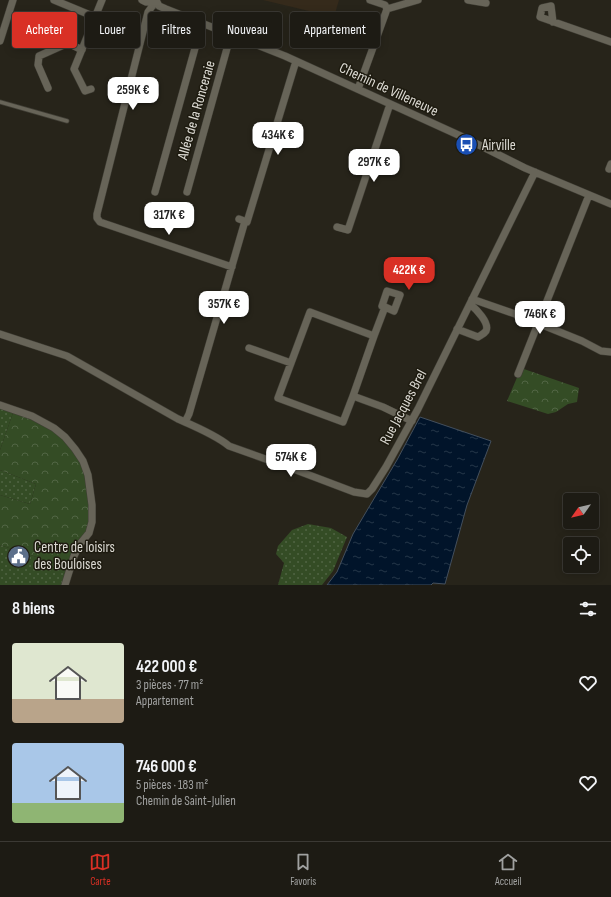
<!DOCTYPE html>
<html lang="fr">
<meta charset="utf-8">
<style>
body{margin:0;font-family:"Sofia Sans Condensed",sans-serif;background:#2a2822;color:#f1f3f6;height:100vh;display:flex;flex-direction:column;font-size:15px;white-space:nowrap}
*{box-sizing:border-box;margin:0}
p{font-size:13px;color:#a0a1a0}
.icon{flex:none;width:22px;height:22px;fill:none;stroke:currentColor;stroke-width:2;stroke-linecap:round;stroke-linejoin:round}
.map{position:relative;height:585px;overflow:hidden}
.details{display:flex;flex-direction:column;background:#1d1b14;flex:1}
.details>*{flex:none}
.top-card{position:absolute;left:12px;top:12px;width:400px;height:36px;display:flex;gap:8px}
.needle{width:26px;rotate:236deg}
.tools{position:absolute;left:563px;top:493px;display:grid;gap:8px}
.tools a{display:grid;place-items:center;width:36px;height:36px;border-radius:4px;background:#1d1b14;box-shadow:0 2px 10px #0003,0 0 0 1px #3b3934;font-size:20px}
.price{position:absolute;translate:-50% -34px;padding:0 9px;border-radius:8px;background:#fff;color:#222;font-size:13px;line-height:26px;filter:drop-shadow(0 1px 2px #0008)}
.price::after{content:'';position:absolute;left:50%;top:24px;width:12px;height:9px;margin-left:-6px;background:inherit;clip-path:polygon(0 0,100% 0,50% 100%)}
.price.current{background:#d93025;color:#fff}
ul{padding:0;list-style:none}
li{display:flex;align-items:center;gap:12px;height:100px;padding:0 12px}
li span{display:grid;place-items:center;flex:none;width:112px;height:80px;border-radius:4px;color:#555}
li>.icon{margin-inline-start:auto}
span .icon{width:48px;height:48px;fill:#fffc;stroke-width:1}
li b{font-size:17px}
h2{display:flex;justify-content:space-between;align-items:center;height:48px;padding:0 12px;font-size:17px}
.chip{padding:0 14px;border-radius:4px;background:#1d1b14;box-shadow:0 2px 10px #0003,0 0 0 1px #3b3934;font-size:14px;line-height:36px}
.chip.current{background:#d93025;color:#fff}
.menu{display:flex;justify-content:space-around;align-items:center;height:56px;border-top:1px solid #3b3934;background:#1d1b14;font-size:11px;color:#a0a1a0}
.menu a{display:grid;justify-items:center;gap:2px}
.menu .current{color:#d93025}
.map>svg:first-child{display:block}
</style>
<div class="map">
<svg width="611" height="585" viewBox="0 0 611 585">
<defs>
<pattern id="grass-dots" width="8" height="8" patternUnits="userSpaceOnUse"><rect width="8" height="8" fill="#344c25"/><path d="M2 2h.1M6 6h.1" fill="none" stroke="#516544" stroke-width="1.8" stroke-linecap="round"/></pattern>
<pattern id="forest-crowns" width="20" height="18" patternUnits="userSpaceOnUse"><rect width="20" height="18" fill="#344c25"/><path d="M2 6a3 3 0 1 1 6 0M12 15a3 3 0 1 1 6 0" fill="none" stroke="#516544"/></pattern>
<pattern id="water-ripples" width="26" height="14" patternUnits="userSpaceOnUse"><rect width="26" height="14" fill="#01142a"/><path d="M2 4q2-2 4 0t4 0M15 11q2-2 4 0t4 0" fill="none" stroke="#253648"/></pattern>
</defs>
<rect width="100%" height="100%" fill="#27241a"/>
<path fill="#352a1b" d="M263,0H339L334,17Z"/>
<path fill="url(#grass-dots)" d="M0,405L14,410L0,450Z
M0,470L36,484L30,504L0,495Z
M308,524L331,528L347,537L333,571L322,585H278L284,563L276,554L278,546L292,530Z
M0,545L70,568L65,585H0Z"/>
<path fill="url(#forest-crowns)" d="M521,368L579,388L577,402L568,404L556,412L548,414L507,401Z
M14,410L54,428L83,461L92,522L70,568L0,545V495L30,504L36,484L0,470V450Z"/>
<path fill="url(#water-ripples)" stroke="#434f5d" d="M420,417L491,441L467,505L445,584L433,583L431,585H327L337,572L353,534L397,460Z"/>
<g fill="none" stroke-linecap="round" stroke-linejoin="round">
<defs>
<path id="service" d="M91,28L124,42
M0,102L67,121"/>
<path id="minor" d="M54,0L95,17
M142,0L146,2L156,1
M156,0L159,6L166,9L285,56L465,138L525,168L611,204
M370,0L385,5L387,9
M468,0L486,3
M156,1L148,12L97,214V218L100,222L232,267
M553,22L551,6L542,8L540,17L611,42
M0,41L13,0
M48,88L38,65L39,56L68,43L82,50
M91,89L85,91L74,69L102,0
M358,89L387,9L418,0
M609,169L611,164
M155,192L202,23
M187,192L231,34
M239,219L247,222L296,61
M337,227L348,230L390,104
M472,299L515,314L582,341L601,351L611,352
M457,329L478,337C481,335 484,334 486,331C490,323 476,309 470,304
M0,334L67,356L178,419C194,426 216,435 229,446L288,467L354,492L367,494L372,489L386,467L418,409L535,172
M374,336L385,307L394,311L400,295L387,291L382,306L385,307
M249,348L291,363
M518,374L589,195
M353,396L343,422L278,398L310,312L374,336L353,396L383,407L412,421
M0,405L32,416L54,428L65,437L75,449L83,461L88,475L92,505V522L89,533L80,544L74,556L65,585
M185,422L189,414L245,221"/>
</defs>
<use href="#service" stroke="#413f36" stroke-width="5"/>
<use href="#minor" stroke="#413f36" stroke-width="8"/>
<use href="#service" stroke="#676458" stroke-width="3.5"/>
<use href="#minor" stroke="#676458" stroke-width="7"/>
</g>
<defs>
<symbol id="bus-disc" viewBox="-11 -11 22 22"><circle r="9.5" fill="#1a4fb4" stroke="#1e1b10"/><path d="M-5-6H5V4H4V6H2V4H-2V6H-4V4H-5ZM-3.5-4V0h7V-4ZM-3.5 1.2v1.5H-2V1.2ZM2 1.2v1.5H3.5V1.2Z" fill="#fff"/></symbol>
<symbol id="civic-disc" viewBox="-11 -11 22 22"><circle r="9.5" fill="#5c6f8a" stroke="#1e1b10"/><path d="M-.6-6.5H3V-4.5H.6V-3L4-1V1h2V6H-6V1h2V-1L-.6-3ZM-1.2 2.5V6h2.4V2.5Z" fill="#fff"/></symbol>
</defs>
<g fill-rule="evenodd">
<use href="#bus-disc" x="454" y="132" width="25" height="25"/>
<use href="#civic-disc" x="6" y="544" width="25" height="25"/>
</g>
<g text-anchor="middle" stroke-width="3" stroke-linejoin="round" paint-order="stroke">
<g font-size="15" fill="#dcdad3" stroke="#1e1b10">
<text transform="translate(389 89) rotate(25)" y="5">Chemin de Villeneuve</text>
<text transform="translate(196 110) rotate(-74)" y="5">Allée de la Ronceraie</text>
<text transform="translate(403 407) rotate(-62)" y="5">Rue Jacques Brel</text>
</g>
<g font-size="15" fill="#dcdad3" stroke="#1e1b10" text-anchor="start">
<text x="482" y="150">Airville</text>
<text x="34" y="552">Centre de loisirs<tspan x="34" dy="17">des Bouloises</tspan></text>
</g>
</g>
</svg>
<div class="tools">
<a><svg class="needle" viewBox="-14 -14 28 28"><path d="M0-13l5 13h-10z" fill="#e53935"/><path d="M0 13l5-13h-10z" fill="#a0a1a0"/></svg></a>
<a><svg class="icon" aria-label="locate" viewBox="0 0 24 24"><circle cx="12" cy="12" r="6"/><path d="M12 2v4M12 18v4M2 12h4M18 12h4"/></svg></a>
</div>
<b class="price" style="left:133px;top:111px">259K €</b>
<b class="price" style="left:278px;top:156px">434K €</b>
<b class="price" style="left:374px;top:183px">297K €</b>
<b class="price" style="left:169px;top:236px">317K €</b>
<b class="price current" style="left:409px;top:291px">422K €</b>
<b class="price" style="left:224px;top:325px">357K €</b>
<b class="price" style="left:540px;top:335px">746K €</b>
<b class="price" style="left:291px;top:478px">574K €</b>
<div class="top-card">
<a class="chip current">Acheter</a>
<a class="chip">Louer</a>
<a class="chip">Filtres</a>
<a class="chip">Nouveau</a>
<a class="chip">Appartement</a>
</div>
</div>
<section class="details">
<h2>8 biens<svg class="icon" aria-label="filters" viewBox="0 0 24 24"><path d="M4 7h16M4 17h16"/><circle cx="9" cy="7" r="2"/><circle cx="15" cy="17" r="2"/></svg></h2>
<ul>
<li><span style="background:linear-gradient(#dfe7d0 70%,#b9a48a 0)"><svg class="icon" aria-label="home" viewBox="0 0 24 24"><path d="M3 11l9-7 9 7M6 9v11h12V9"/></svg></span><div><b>422 000 €</b><p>3 pièces · 77 m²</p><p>Appartement</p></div><svg class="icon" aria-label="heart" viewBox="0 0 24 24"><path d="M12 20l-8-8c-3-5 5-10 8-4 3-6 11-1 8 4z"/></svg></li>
<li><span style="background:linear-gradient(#a9c7e8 75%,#8fb573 0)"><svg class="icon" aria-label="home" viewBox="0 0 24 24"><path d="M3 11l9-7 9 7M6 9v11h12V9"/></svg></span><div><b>746 000 €</b><p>5 pièces · 183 m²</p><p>Chemin de Saint-Julien</p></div><svg class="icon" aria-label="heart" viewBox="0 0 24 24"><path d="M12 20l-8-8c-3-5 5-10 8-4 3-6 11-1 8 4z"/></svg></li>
</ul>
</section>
<nav class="menu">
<a class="current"><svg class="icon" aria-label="map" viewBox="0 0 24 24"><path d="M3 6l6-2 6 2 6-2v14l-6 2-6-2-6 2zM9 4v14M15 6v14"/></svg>Carte</a>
<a><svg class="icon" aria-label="saved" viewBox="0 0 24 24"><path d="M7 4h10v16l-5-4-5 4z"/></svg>Favoris</a>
<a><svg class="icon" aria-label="home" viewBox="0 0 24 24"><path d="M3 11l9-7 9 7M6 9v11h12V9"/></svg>Accueil</a>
</nav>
